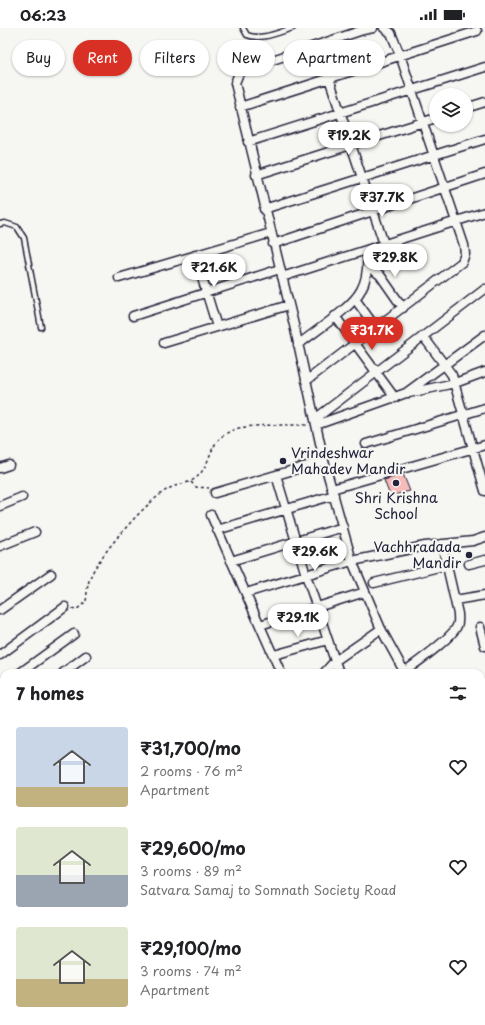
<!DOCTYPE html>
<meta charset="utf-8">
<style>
body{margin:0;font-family:"Playpen Sans",sans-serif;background:#f6f6f6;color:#202124;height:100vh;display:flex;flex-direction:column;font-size:15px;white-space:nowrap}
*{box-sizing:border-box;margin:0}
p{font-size:13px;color:#757577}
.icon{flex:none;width:22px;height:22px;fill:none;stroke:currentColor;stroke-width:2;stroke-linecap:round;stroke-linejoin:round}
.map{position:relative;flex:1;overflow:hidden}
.sheet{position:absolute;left:0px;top:641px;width:485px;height:356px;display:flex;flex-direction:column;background:#fff;border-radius:12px 12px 0 0;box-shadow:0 1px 3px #0004}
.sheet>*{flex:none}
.guide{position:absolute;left:12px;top:12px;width:461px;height:36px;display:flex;gap:8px}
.fabs{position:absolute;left:429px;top:60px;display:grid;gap:8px}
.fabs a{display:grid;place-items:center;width:44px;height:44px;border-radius:50%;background:#fff;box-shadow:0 1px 3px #0004;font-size:20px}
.price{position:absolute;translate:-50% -34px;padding:0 9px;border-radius:14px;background:#fff;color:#222;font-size:13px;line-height:26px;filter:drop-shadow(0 1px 2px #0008)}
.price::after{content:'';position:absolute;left:50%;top:24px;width:12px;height:9px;margin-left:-6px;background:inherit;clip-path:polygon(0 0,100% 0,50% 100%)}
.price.on{background:#d93025;color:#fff}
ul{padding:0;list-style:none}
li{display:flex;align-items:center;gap:12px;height:100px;padding:0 16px}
li span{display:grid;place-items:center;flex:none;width:112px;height:80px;border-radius:4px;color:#555}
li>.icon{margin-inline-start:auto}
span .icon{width:48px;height:48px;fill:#fffc;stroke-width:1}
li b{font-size:17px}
h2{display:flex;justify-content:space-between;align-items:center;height:48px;padding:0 16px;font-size:17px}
.pill{padding:0 14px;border-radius:18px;background:#fff;box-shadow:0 1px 3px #0004;font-size:14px;line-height:36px}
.pill.on{background:#d93025;color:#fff}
.status{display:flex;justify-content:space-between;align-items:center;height:28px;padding:0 20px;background:#fff;direction:ltr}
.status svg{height:11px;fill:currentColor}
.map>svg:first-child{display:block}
</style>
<div class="status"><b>06:23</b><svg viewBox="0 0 49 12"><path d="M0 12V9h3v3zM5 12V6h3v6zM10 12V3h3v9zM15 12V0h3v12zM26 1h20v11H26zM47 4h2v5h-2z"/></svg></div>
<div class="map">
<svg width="485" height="997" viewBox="0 0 485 997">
<rect width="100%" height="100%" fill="#f6f6f2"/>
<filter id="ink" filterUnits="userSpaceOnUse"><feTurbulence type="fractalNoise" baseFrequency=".025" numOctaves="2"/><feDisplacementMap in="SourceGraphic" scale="8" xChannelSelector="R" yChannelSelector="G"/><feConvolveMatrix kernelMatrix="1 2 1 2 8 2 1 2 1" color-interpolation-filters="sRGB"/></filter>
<g filter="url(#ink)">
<path fill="#f7bbb9" stroke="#22223b" d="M403,446L410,463L390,468L384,452Z"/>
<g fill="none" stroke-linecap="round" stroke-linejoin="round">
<defs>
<path id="lane" d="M243,0L247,7C261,13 279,4 293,0
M0,196L5,195L17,199L24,210L41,299"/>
<path id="street" d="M373,0L363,2L245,41L239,45L235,55L294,297L324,433L352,533L381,601L405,645
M318,17L384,216
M240,79L477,3
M466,80L485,74
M248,114L485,39
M256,147L436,90
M264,181L485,111
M273,216L485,146
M195,227L217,299
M368,238L380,247L403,280
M282,249L485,184
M119,250L271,205
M355,271L376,300
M133,288L280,241
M335,288L395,370
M423,308L452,347L485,463
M164,315L289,277
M298,317C315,303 352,280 361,262C368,250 368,235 367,222
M306,353L462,234L465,226L464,217L400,27L391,5L384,0
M409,365L455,355L485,344
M315,391L485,261
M316,397L406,365L485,307
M366,416L485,380
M0,440L9,437
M276,447L306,547L339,645
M332,461L485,417
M215,465L324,433
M0,478L22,469
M211,487L281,645
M217,502L334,467
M0,518L35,504
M231,533L343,499
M469,536L485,532
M374,555L447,537
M246,565L352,533L425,518L473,513L485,509
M455,572L485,567
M0,582L51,546
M260,597L365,564
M480,599L485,618
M0,627L65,579
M274,627L328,612
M404,644C416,635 452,610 457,598C459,594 458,590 458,586L442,516
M20,645L74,606
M63,645L86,628
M324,645L335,633L381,601
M0,660L4,657
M0,692L4,689
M0,703H4
M0,721L4,720
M0,758L4,757
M0,794H4
M481,797L485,805
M481,822L485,820
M0,831L4,830
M481,860H485
M0,875H4
M481,896L485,895
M0,916L4,915
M481,934H485
M0,967L4,966
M481,969L485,968
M0,986L1,997
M41,993L42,997
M80,993L81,997
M121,993L122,997
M221,993V997
M315,993L316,997
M455,993L456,997
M277,997L307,993"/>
</defs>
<use href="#lane" stroke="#22223b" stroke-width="7"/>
<use href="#street" stroke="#22223b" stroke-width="11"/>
<path stroke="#22223b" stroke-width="1.5" stroke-dasharray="3 3" stroke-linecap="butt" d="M191,454L196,459L209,460
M72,581L76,582L86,574C87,566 87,557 90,550C98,528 149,470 170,460C180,455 192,456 200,446C214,428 208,413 233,402C246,396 293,397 309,397"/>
<use href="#lane" stroke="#f6f6f2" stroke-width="4"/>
<use href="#street" stroke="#f6f6f2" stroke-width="8"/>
</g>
</g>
<g fill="#22223b" stroke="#f6f6f2" stroke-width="1.5">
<circle cx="283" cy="433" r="4"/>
<circle cx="396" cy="455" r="4"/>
<circle cx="469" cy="527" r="4"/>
</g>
<g text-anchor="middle" stroke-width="4" stroke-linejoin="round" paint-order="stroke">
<g font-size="14" fill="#22223b" stroke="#f6f6f2" text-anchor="start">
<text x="291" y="430">Vrindeshwar<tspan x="291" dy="16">Mahadev Mandir</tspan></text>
<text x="396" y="475" text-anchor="middle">Shri Krishna<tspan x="396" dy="16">School</tspan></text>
<text x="461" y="524" text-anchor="end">Vachhradada<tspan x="461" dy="16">Mandir</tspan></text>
</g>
</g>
</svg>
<div class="fabs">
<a><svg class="icon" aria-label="layers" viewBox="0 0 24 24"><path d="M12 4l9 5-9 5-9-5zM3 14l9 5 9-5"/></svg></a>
</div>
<b class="price" style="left:349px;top:128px">₹19.2K</b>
<b class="price" style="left:382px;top:190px">₹37.7K</b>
<b class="price" style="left:395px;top:250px">₹29.8K</b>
<b class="price" style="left:214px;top:260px">₹21.6K</b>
<b class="price on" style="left:372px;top:323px">₹31.7K</b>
<b class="price" style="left:315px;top:544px">₹29.6K</b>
<b class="price" style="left:298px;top:610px">₹29.1K</b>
<div class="guide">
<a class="pill">Buy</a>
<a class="pill on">Rent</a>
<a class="pill">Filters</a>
<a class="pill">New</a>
<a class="pill">Apartment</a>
</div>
<section class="sheet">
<h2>7 homes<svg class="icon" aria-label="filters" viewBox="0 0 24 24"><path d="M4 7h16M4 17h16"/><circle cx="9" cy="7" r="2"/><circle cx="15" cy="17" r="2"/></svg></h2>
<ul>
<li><span style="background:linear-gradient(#c9d6e8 75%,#c2b280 0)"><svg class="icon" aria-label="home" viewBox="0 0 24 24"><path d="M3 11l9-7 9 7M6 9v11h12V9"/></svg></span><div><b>₹31,700/mo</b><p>2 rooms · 76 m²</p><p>Apartment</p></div><svg class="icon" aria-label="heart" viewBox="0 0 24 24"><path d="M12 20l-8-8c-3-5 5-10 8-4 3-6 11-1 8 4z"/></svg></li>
<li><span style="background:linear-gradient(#dfe7d0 60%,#9aa5b1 0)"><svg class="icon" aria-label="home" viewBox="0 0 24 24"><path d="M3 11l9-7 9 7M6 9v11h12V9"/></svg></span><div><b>₹29,600/mo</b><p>3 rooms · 89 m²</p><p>Satvara Samaj to Somnath Society Road</p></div><svg class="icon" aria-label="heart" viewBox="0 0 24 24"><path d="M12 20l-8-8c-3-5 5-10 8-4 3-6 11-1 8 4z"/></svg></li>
<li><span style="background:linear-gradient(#dfe7d0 65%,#c2b280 0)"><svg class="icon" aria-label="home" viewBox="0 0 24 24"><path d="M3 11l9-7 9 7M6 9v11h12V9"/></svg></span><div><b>₹29,100/mo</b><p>3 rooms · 74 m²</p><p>Apartment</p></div><svg class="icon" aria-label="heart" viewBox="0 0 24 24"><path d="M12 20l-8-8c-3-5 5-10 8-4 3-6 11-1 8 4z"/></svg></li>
</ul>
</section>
</div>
